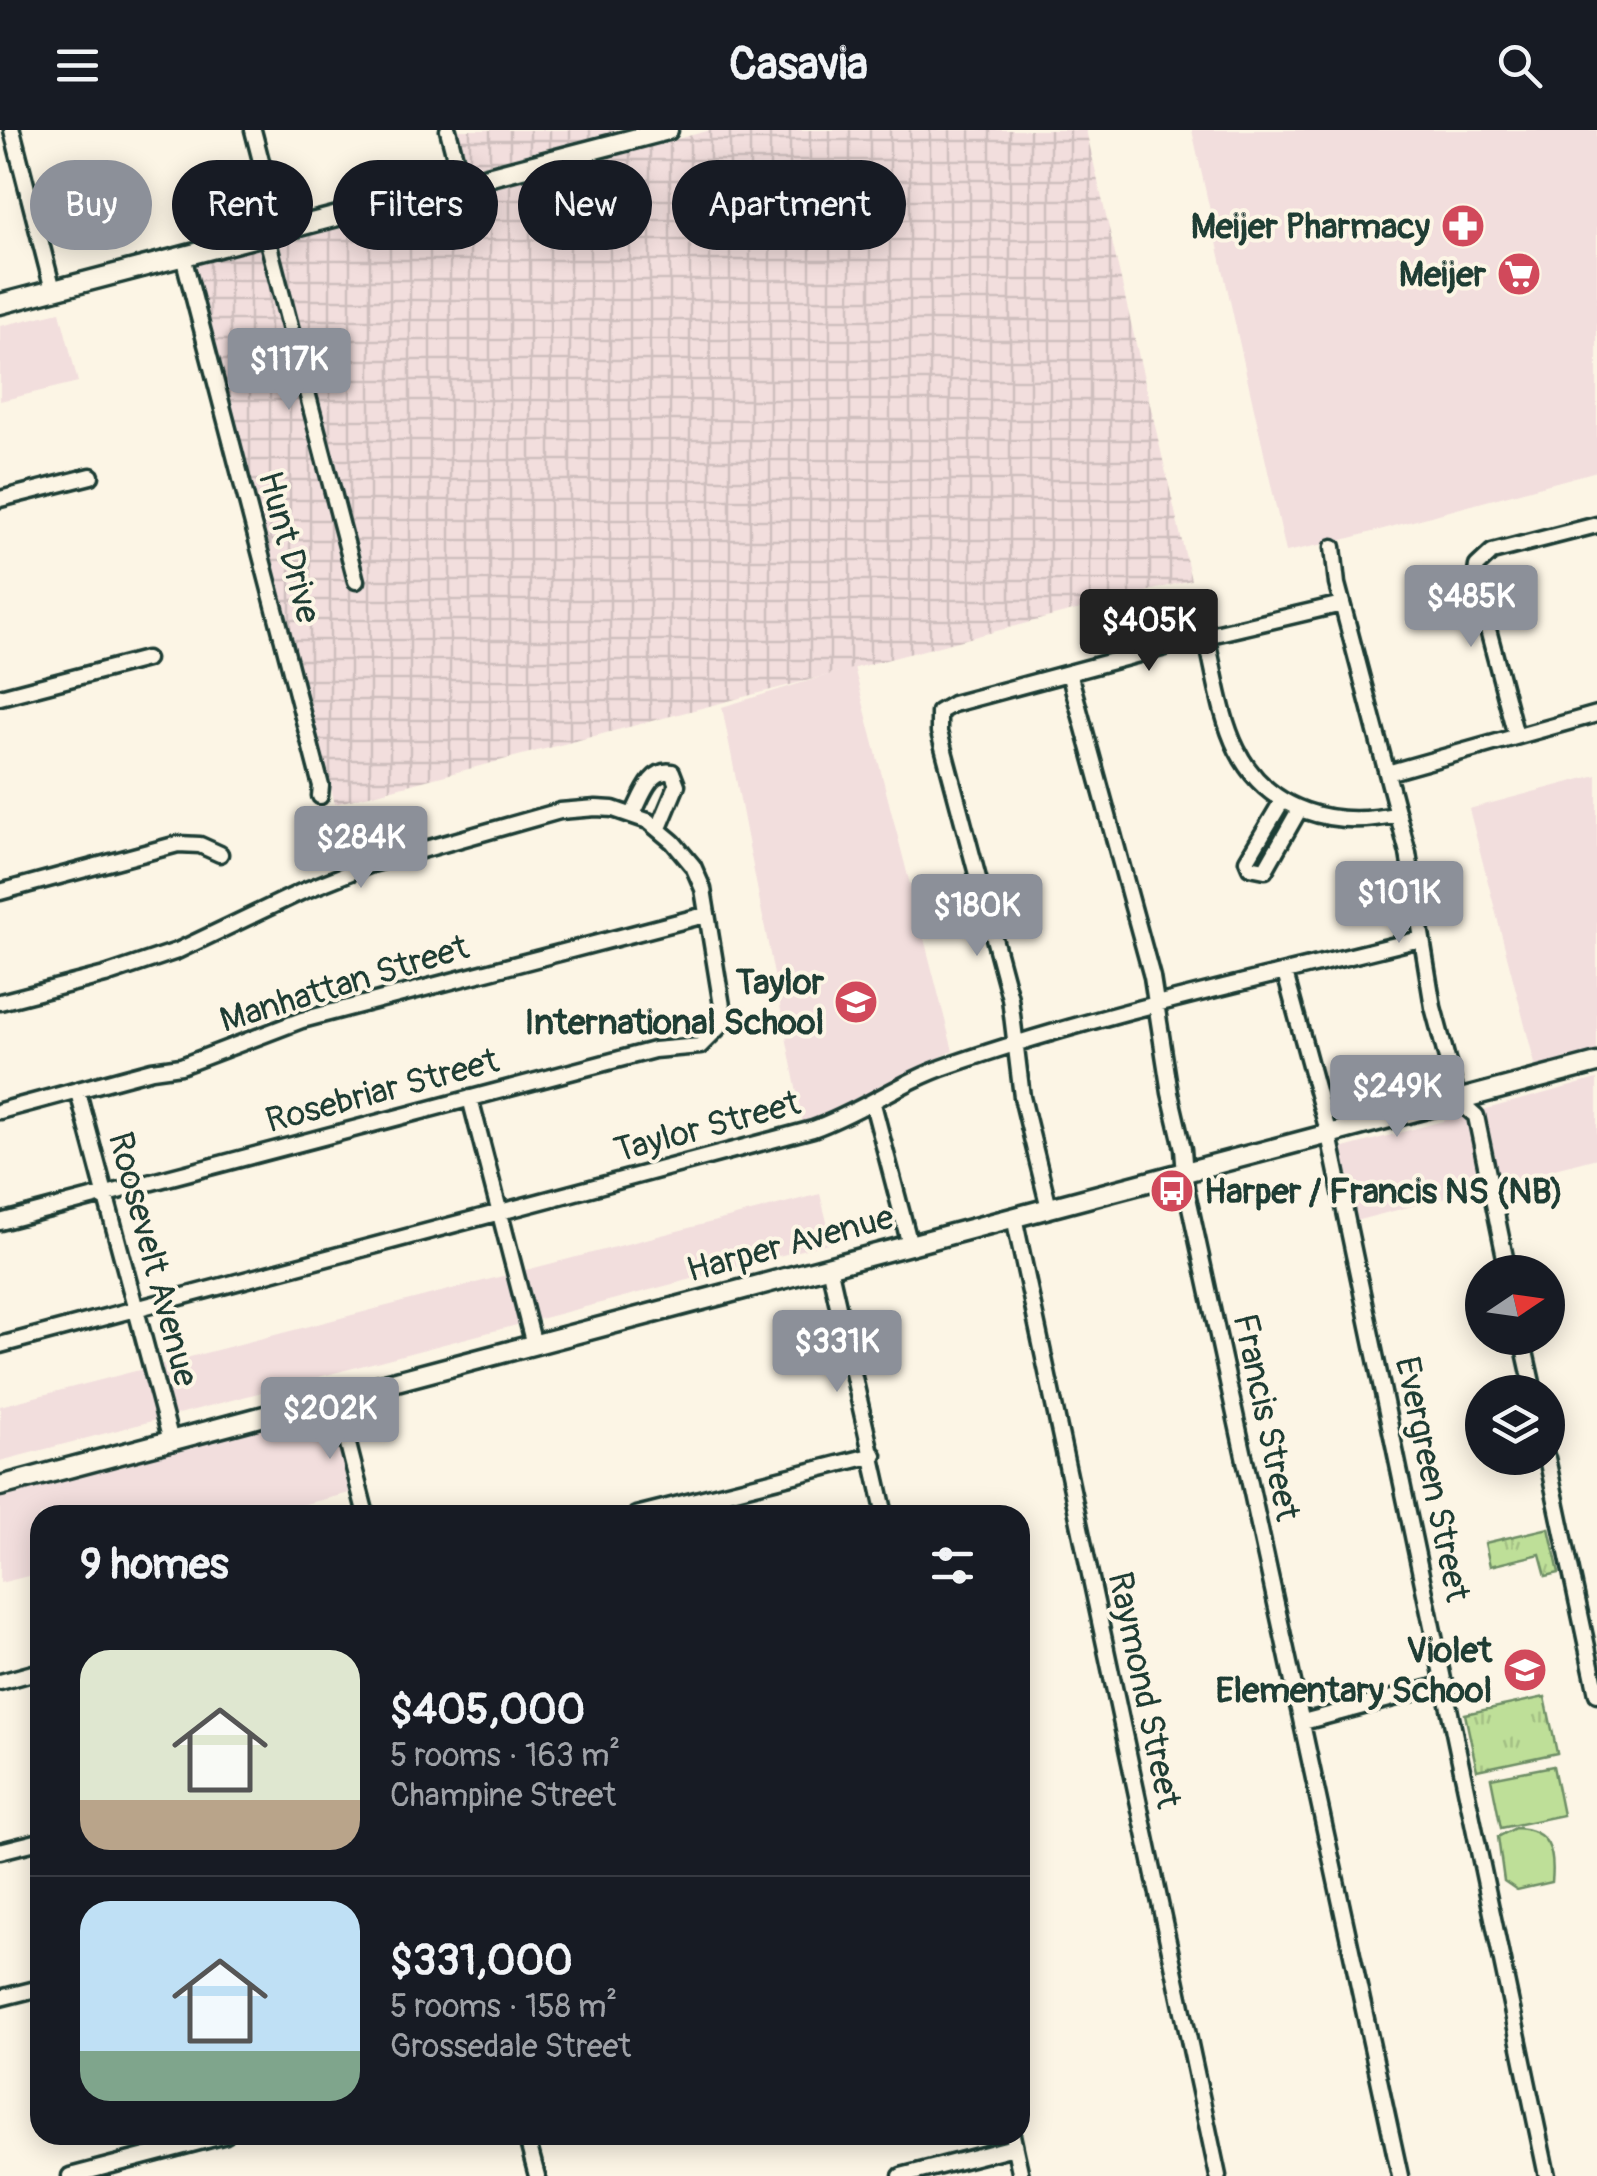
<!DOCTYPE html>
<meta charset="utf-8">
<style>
body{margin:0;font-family:Pangolin,sans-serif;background:#242831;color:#f1f3f6;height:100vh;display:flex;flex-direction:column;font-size:38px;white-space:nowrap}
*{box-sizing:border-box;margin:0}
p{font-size:32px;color:#9ea1a6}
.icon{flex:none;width:55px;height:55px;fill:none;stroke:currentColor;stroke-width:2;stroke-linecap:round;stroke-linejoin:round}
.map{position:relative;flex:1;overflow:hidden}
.side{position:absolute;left:30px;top:1375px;width:1000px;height:640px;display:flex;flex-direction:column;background:#171b24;border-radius:30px;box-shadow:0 5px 25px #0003}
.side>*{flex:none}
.top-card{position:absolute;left:30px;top:30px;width:1000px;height:90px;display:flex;gap:20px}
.needle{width:65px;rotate:77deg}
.buttons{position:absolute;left:1465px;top:1125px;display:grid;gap:20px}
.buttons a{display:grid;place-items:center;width:100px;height:100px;border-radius:50%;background:#171b24;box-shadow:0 5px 25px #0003;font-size:50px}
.price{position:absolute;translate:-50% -85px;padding:0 22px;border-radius:10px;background:#8c9099;color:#fff;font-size:32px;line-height:65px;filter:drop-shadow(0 2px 5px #0008)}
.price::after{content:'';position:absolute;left:50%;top:60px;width:30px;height:22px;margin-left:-15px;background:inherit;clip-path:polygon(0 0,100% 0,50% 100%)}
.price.on{background:#222;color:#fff}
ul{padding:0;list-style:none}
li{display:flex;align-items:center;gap:30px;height:250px;padding:0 50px}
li+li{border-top:2px solid #363941}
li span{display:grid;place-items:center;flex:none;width:280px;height:200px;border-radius:30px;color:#555}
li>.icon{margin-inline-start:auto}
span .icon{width:120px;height:120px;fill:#fffc;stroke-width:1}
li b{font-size:42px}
h2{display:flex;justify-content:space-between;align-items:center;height:120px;padding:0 50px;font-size:42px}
.chip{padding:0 35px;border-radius:45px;background:#171b24;box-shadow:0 5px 25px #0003;font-size:35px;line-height:90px}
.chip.on{background:#8c9099;color:#fff}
header{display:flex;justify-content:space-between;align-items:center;height:130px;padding:0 50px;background:#171b24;font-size:45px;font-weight:700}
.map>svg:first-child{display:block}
</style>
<header><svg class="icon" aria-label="menu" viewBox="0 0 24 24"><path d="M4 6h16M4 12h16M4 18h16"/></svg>Casavia<svg class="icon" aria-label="search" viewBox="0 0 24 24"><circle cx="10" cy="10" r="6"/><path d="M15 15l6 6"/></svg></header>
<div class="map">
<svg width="1597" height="2046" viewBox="0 0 1597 2046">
<defs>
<pattern id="industrial-grid" width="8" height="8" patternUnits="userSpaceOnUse" patternTransform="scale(2.5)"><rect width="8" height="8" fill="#f2dedd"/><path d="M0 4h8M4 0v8" fill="none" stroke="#cfbfbe"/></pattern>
<pattern id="grass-tufts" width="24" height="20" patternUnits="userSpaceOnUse" patternTransform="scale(2.5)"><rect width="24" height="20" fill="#bedf98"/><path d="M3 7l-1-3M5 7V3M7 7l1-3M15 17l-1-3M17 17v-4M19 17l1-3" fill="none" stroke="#a3c084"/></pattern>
</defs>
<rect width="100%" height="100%" fill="#fcf5e5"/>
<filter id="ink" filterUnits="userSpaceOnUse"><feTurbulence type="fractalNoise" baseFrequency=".01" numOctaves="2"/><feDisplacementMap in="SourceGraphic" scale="20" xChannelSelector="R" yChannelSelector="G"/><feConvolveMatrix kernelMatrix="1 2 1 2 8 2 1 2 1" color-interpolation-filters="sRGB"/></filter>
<g filter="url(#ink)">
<path fill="#f2dedd" d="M1192,0H1597V341L1339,411L1286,422Z
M60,182L78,252L0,271V196Z
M854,537L953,921L803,994L722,577Z
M1597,645V921L1536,938L1469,679Z
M1597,949V1028L1355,1091L1340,1019Z
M820,1064L832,1112L0,1331V1276Z
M333,1279L354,1362L260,1385H40V1443L0,1453V1366Z"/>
<path fill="url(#industrial-grid)" d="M454,0H619L472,38L464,34Z
M711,0H1086L1191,450L335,674L194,136Z"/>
<path fill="url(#grass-tufts)" stroke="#6e8e66" stroke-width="2.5" d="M1549,1398L1559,1443L1546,1446L1540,1424L1490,1436L1485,1413Z
M1545,1567L1557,1623L1477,1640L1465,1584Z"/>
<path fill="#bedf98" stroke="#6e8e66" stroke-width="2.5" d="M1553,1636L1563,1685L1501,1698L1491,1648Z
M1515,1698C1550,1699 1555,1722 1552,1752L1517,1760L1504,1751L1498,1707Z"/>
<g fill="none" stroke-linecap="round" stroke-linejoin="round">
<defs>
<path id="minor" d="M12,0L53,160
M253,0L279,101
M448,0L462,55
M266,104L356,451
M183,126L321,656L320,666
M0,369L91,346
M1333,417L1337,454L1408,723L1433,877L1458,970L1476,986L1508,1142
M1206,506C1215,543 1220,586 1237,620C1268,682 1335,699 1398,684
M1069,543L1152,847L1170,963L1183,1019L1186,1058L1400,2046
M0,567L146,529
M1516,606L1475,450L1477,436L1492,422L1597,395
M1387,643L1597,584
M1282,671L1247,730L1250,737L1265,740L1299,680
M633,684C642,667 650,638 672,642L677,655L659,698
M0,762L178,714L200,715L220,724
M1285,843L1329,1005L1547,2046
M0,872L105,845L177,821L301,762L369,735L560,681L596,678L613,679L648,691L673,712L693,736L703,759L723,882L719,897L700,916L654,920L0,1092
M78,962L171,1311
M470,968L534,1215
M873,974L910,1115
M0,981L152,940L181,936L302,890L705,785
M1049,1078L1022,967L1010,868L939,602V582L953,574L1206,506L1342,474
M1014,1087L1218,2046
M829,1136L885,1385
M1522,1208L1534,1262
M0,1215L813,999C861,982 902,951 950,935C1101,883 1265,848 1420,809
M336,1267L366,1385
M1547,1328L1597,1564
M636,1385L874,1325
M0,1552L40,1541
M1303,1592L1446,1554
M0,1721L40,1711
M0,1868L40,1858
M526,2005L537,2046
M1012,2005L1021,2046
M70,2046L226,2005
M901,2046L1014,2017"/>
<path id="major" d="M0,174L668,0
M0,1356L1597,933"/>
</defs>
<use href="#minor" stroke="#1f3d34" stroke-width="21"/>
<use href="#major" stroke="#1f3d34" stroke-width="25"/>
<use href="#minor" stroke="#fcf5e5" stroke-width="14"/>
<use href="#major" stroke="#fcf5e5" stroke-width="18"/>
</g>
</g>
<defs>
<symbol id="pharmacy-disc" viewBox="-11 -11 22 22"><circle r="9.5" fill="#d1495b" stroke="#fcf5e5"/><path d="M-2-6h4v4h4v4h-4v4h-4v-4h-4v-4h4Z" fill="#fff"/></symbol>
<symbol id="supermarket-disc" viewBox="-11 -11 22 22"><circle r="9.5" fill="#d1495b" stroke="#fcf5e5"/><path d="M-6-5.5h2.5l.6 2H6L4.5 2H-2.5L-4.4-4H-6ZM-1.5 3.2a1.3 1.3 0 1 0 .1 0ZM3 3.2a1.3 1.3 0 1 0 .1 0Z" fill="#fff"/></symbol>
<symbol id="school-disc" viewBox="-11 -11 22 22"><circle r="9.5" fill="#d1495b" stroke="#fcf5e5"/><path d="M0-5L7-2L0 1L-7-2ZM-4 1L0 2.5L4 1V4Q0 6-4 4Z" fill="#fff"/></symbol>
<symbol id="bus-disc" viewBox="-11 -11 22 22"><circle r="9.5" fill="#d1495b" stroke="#fcf5e5"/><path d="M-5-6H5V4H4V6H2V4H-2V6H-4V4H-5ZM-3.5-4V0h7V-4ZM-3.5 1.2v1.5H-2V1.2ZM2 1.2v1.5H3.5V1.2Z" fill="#fff"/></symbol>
</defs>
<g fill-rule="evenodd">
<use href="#pharmacy-disc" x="1438" y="71" width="50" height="50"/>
<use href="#supermarket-disc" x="1494" y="119" width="50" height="50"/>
<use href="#school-disc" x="831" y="847" width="50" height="50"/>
<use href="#bus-disc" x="1147" y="1036" width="50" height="50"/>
<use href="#school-disc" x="1500" y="1515" width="50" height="50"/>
</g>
<g text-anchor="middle" stroke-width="8" stroke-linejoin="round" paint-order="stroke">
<g font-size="35" font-weight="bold" fill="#1f3d34" stroke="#fcf5e5" text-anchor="end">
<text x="1430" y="108">Meijer Pharmacy</text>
<text x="1486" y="156">Meijer</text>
<text x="824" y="864">Taylor<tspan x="824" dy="40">International School</tspan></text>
<text x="1204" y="1073" text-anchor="start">Harper / Francis NS (NB)</text>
<text x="1492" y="1532">Violet<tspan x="1492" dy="40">Elementary School</tspan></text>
</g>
<g font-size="35" fill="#1f3d34" stroke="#fcf5e5">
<text transform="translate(290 417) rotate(75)" y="12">Hunt Drive</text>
<text transform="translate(344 853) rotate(-17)" y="12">Manhattan Street</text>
<text transform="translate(382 960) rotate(-15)" y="12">Rosebriar Street</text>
<text transform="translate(707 996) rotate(-15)" y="12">Taylor Street</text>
<text transform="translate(790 1113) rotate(-15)" y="12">Harper Avenue</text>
<text transform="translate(154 1129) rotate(75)" y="12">Roosevelt Avenue</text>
<text transform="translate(1267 1287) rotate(78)" y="12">Francis Street</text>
<text transform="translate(1433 1349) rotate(78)" y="12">Evergreen Street</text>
<text transform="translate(1145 1560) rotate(78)" y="12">Raymond Street</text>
</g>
</g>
</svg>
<div class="buttons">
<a><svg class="needle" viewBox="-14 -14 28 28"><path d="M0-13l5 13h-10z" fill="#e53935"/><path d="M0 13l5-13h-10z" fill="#9ea1a6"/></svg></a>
<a><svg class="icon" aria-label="layers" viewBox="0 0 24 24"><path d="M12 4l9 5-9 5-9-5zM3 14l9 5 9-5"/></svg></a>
</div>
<b class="price" style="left:289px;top:283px">$117K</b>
<b class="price" style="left:1471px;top:520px">$485K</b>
<b class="price on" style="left:1149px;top:544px">$405K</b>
<b class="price" style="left:361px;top:761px">$284K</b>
<b class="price" style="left:1399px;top:816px">$101K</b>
<b class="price" style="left:977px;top:829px">$180K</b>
<b class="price" style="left:1397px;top:1010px">$249K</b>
<b class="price" style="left:837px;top:1265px">$331K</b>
<b class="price" style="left:330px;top:1332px">$202K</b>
<div class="top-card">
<a class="chip on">Buy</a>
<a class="chip">Rent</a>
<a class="chip">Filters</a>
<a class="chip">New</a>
<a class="chip">Apartment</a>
</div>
<section class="side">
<h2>9 homes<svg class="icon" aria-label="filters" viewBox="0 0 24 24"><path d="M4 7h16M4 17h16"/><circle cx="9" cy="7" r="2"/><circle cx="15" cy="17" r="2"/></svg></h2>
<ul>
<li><span style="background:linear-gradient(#dfe7d0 75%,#b9a48a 0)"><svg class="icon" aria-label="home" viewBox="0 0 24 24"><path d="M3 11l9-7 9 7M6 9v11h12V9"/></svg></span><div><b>$405,000</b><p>5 rooms · 163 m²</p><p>Champine Street</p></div></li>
<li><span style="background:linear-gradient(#bfe0f5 75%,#7fa58c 0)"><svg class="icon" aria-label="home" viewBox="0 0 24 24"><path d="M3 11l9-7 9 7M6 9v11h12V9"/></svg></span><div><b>$331,000</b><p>5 rooms · 158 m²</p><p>Grossedale Street</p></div></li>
</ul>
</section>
</div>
